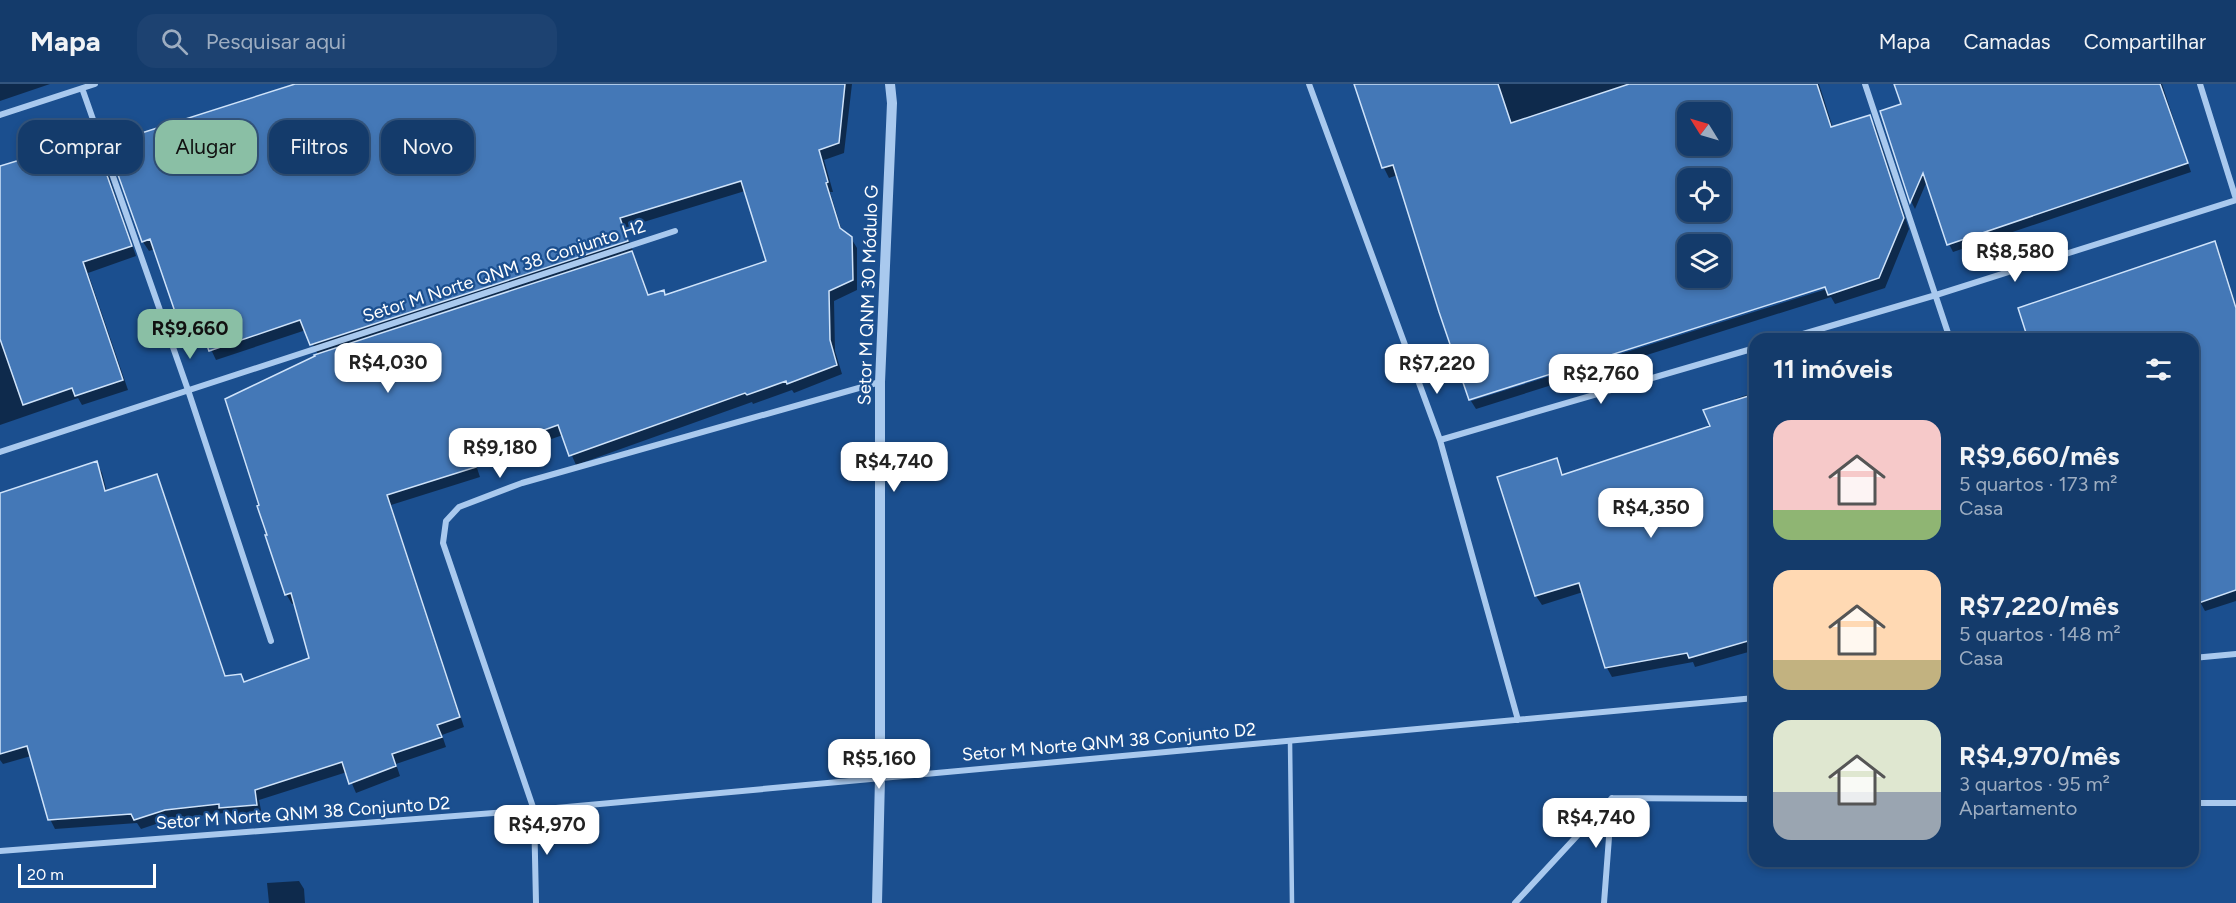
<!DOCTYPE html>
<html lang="pt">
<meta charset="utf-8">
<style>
body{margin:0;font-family:Figtree,sans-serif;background:#1d4271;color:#f1f3f6;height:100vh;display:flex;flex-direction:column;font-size:22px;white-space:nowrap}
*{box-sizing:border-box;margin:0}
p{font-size:20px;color:#9dadc1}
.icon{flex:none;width:33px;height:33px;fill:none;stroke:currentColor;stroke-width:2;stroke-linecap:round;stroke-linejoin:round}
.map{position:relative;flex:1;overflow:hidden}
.side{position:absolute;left:1749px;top:249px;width:450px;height:534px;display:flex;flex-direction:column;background:#143b6b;border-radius:18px;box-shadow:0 3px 9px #0003,0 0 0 2px #33557e}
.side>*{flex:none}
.banner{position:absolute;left:18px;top:36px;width:570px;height:54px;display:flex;gap:12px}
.needle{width:39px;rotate:307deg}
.controls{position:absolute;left:1677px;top:18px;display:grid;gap:12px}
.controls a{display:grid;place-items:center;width:54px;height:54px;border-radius:12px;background:#143b6b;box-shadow:0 3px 9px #0003,0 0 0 2px #33557e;font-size:30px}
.scale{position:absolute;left:18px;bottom:15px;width:138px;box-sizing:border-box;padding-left:6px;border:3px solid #fff;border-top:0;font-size:16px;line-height:21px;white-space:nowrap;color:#fff;-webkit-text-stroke:4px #1b4f8f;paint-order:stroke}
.price{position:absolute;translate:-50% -51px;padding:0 14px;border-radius:12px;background:#fff;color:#222;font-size:20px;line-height:39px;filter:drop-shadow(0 2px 3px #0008)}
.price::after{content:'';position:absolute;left:50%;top:36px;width:18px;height:14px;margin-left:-9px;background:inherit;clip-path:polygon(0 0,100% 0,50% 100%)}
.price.on{background:#8abfa5;color:#111}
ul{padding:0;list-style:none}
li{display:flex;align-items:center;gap:18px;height:150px;padding:0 24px}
li span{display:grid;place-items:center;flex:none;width:168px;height:120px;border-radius:18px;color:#555}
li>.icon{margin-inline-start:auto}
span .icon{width:72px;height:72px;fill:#fffc;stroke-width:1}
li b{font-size:26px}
h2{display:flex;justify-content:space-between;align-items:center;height:72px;padding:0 24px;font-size:26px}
.chip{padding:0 21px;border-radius:18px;background:#143b6b;box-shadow:0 3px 9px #0003,0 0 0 2px #33557e;font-size:21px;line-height:54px}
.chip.on{background:#8abfa5;color:#111}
header{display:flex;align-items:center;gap:36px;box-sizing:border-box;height:84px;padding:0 30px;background:#143b6b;border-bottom:2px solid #33557e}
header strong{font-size:28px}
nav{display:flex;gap:33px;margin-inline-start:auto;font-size:21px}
.search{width:420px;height:54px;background:#1d4271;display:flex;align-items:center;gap:15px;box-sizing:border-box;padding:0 21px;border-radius:18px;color:#9dadc1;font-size:22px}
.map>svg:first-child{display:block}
</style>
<header>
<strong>Mapa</strong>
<div class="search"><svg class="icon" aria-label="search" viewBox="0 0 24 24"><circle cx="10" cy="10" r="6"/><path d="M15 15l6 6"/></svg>Pesquisar aqui</div>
<nav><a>Mapa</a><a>Camadas</a><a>Compartilhar</a></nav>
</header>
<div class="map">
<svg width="2236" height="819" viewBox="0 0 2236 819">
<rect width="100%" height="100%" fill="#1b4f8f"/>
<path fill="#0007" fill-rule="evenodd" d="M0,0H50L0,17Z
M299,0H852L844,69L824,76L833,108H830L842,147L851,154L857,164V206L834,217L835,267L842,290L794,309L792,306L753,320L752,318L576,381L563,351L476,381L480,393L391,421L464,643L442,651L446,663L396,680L400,692L356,709L347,688L259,716L262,731L226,733L224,729L171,735L141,745L137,739L55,745L50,735L31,672L3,680L0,676V411L97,379L102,389L107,408L156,392L161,401L226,593L241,592L245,599L311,575L295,519L292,520L286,510L318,271L306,246L216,276L207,257L191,263L186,253L155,165L149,167L143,158ZM745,107L768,178L665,212H649L637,178L631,167H633L624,144Z
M1355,0H1819L1833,44L1869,32L1875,42L1909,145L1885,204L1835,220L1831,213L1476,325L1471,317L1833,203L1832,200L1470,314L1398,91L1389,94L1384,84ZM1688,28H1720V62H1688ZM1688,94H1720V128H1688ZM1688,160H1720V194H1688Z
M1894,0H2162L2191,88L1953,168L1949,160L1927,97L1915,125L1912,119L1882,28L1901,22Z
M68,55L76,72L97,65L103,75L136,172L88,189L128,306L82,321L78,314L0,341V83L22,77Z
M2214,159L2219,167L2236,221V517L2205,527L2199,516L2193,518V255H2030Z
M1755,308V579L1752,567L1695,583L1693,578L1612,593L1607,584L1583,508L1542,521L1536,512L1499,394L1556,376L1564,392L1712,343L1736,318L1735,315Z
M299,797L304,805L305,819H269L267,799Z"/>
<path fill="#4478b7" stroke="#cfe3fa" stroke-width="1.5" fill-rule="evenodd" d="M295,0H845L839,59L819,66L828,98L826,99L840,144L852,153L853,196L829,207L830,256L837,281L787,300L786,297L747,311L745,309L569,372L558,341L472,372L476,383L387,411L460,633L437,641L442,653L392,670L396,682L349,700L342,678L255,706L257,721L219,724V720L165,726L134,736L131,730L48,736L27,662L0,670V409L97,377L105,407L157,390L225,592L241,590L244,598L309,574L291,509L285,511L265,451H267L257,422L259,421L225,315L315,272L314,271L632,167L648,211L664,206L665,211L766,177L741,97L620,134L628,157L310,261L300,236L209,267L202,248L184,254L150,155L142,158L107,60Z
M1354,0H1498L1511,39L1629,0H1817L1831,43L1870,31L1904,134L1879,194L1828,211L1825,203L1469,316L1439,228L1393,81L1382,84ZM1688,28H1720V62H1688ZM1688,94H1720V128H1688ZM1688,160H1720V194H1688Z
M1894,0H2160L2188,79L1947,161L1923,89L1910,119L1880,27L1901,20Z
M68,53L74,71L97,63L132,162L83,178L123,296L75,312L72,304L23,321L0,255V82L20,76L18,70Z
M2215,157L2236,224V506L2193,521V255H2028L2018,224Z
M1755,310V555L1689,574L1687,569L1605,584L1579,499L1535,512L1497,393L1557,374L1562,391L1710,342L1703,326Z"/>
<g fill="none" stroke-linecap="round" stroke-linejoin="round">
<path stroke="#a9c9ee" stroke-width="4.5" d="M1290,657L1292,819"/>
<path stroke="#a9c9ee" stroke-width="6" d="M1309,0L1440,356L1518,636
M1865,0L1950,255
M2200,0L2236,115
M82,4L188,306L271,557
M0,31L95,0
M1786,255L1936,211L2236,116
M1440,356L1755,264
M0,368L675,147
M2193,574L2236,570
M2193,719H2236
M0,767L534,726L1755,614
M536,819L534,726L443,459L446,437L459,423L522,399L880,298
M1515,819L1612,714L1755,715
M1604,819L1612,714"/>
<path stroke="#a9c9ee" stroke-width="10" d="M877,819L880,694V298L892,19L890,0"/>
</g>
<g text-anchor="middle" stroke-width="4.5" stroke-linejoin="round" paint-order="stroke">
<g font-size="18" fill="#fff" stroke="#1b4f8f">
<text transform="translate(504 187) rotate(-18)" y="6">Setor M Norte QNM 38 Conjunto H2</text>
<text transform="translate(868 211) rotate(-88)" y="6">Setor M QNM 30 Módulo G</text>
<text transform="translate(1109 658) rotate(-5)" y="6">Setor M Norte QNM 38 Conjunto D2</text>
<text transform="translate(303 729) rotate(-4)" y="6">Setor M Norte QNM 38 Conjunto D2</text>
</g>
</g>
</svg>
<div class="controls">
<a><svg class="needle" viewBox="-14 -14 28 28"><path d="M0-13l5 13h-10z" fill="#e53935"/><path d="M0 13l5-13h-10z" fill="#9dadc1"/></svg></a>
<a><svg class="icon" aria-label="locate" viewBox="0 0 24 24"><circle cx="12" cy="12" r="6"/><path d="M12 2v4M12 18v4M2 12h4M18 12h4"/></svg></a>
<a><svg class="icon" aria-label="layers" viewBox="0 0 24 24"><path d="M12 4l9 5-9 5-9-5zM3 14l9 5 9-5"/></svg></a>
</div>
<div class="scale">20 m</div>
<b class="price" style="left:2015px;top:199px">R$8,580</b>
<b class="price on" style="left:190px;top:276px">R$9,660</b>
<b class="price" style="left:388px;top:310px">R$4,030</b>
<b class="price" style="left:1437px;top:311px">R$7,220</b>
<b class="price" style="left:1601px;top:321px">R$2,760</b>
<b class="price" style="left:500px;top:395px">R$9,180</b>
<b class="price" style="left:894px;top:409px">R$4,740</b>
<b class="price" style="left:1651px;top:455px">R$4,350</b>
<b class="price" style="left:879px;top:706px">R$5,160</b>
<b class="price" style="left:1596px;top:765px">R$4,740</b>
<b class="price" style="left:547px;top:772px">R$4,970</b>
<div class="banner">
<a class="chip">Comprar</a>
<a class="chip on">Alugar</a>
<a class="chip">Filtros</a>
<a class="chip">Novo</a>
</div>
<section class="side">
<h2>11 imóveis<svg class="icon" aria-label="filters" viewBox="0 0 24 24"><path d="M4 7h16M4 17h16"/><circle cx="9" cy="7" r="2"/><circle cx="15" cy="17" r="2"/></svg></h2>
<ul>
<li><span style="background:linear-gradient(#f6c9c9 75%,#8fb573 0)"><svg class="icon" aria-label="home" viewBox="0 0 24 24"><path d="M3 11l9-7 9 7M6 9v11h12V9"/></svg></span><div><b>R$9,660/mês</b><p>5 quartos · 173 m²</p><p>Casa</p></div></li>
<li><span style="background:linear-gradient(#ffd9b3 75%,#c2b280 0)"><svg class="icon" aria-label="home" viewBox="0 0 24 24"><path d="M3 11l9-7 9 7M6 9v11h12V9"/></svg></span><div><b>R$7,220/mês</b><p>5 quartos · 148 m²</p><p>Casa</p></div></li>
<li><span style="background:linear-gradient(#dfe7d0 60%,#9aa5b1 0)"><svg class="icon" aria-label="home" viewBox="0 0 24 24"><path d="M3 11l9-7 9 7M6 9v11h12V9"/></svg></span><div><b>R$4,970/mês</b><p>3 quartos · 95 m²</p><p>Apartamento</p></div></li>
</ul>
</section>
</div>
